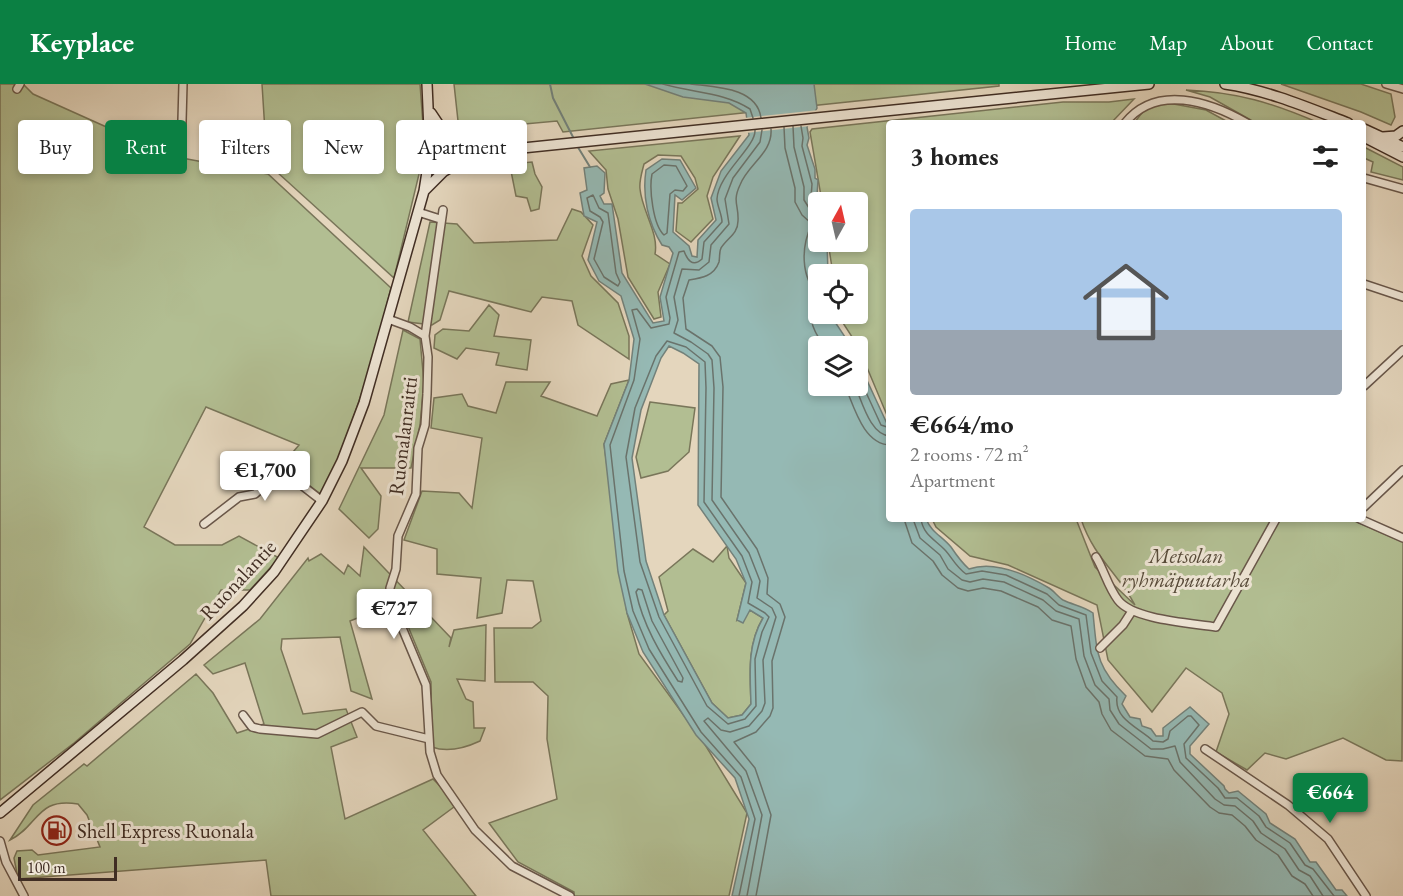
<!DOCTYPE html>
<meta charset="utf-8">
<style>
body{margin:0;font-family:"EB Garamond",serif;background:#f6f6f6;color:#222;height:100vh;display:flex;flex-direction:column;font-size:22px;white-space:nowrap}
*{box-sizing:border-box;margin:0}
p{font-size:20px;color:#767676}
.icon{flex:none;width:33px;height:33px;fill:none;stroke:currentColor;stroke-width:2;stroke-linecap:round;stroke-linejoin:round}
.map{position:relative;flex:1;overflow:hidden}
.sheet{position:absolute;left:886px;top:36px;width:480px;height:402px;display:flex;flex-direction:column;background:#fff;border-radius:6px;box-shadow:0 3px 9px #0003}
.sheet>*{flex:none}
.top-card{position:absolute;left:18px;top:36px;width:570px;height:54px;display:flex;gap:12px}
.needle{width:39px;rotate:8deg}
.buttons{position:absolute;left:808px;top:108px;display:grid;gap:12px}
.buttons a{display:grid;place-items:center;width:60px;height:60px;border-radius:6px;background:#fff;box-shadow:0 3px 9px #0003;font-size:30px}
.scale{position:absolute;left:18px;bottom:15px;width:99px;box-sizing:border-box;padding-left:6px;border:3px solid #402d23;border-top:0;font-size:16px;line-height:21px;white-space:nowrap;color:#402d23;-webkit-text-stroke:4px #ede4d4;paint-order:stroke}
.price{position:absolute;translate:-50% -51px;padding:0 14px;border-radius:6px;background:#fff;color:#222;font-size:20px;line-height:39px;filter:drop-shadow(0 2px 3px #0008)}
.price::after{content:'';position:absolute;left:50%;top:36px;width:18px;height:14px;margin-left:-9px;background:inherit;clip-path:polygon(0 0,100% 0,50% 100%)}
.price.active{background:#0b8043;color:#fff}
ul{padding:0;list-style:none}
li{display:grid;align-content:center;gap:12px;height:318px;padding:0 24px}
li+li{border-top:2px solid #e0e0e0}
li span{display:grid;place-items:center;height:186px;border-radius:6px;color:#555}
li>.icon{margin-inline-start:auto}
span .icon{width:108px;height:108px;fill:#fffc;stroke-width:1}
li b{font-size:26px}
h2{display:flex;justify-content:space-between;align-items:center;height:72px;padding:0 24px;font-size:26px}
.tag{padding:0 21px;border-radius:6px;background:#fff;box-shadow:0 3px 9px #0003;font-size:21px;line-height:54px}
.tag.active{background:#0b8043;color:#fff}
header{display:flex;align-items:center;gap:36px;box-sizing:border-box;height:84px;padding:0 30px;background:#0b8043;color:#fff}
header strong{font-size:28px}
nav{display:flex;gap:33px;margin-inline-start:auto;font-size:21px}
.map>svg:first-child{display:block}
</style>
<header>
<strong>Keyplace</strong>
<nav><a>Home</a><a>Map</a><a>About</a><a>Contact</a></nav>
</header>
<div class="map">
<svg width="1403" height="812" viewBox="0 0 1403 812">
<rect width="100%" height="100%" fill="#e4d6bd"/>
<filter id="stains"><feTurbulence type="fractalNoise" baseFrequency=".00333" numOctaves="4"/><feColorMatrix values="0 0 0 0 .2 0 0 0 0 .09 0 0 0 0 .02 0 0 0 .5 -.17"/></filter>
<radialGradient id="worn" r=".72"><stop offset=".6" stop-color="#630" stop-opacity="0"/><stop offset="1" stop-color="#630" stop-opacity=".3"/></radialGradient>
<path fill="#b2be92" stroke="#79765a" stroke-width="1.5" d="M0,0H23L33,10L171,72L268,90L391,204C374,275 353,345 322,411L282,381L299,361L206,323L144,443L175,461H222L239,452L279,474L250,506H221L190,560L74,659L0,716Z
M262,0H420L423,41L420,86L394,194L267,79Z
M454,0H999V2L563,48L557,37L459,46Z
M1281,0H1361L1391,10L1395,33L1391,41L1361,28Z
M1186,6C1237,8 1273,19 1319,39H1256L1210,13Z
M1134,15L1111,39H890L889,336L858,262L843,239L841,230H858V190H833L828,158H858V118H822L810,48L812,45L1063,18H1109Z
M1163,18L1206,26L1228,38L1134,39L1145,25Z
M740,52L713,93L707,112L713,135L691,158L676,147L678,119H682L698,105L695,94L681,72L658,71L644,80C642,88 639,97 640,105C642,127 659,149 655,170L670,180L658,208L661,233L654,235L628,193L618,135L608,105L606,86L589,67Z
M1364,63L1403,83V96L1371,88L1373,78L1364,74Z
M532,78L535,90L542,103L539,125L531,127L527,114L516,112L511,87L492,88L487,82Z
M572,125L581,128L593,141L582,172L591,192L618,219L629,252V275L578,241L572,217L542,213L531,228L449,207L440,236L432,241L408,238L430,138L457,140L474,159L557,156Z
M489,221L499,231L494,252L531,256L527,286L496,281L499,269L466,264L457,275L434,264L435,251L443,245L469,247Z
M403,246L420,255L424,299L420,341L411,384H361L381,412L378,445L369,454L339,425L384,331Z
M629,296L604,360L627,529L639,570L704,659L747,729L729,812H574V808L518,778L489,739L557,715L547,655L548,612L533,598H495L494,544H532L541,537L533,497L507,496L502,529L477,534L481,494L437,490V465L404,456L422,407L459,409L472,424L482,354L431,344L434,314L462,310L468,322L496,329L506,298H550L541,312L597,332L611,300Z
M650,318L695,324L689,368L668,387L641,394L636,373Z
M932,435H1076L1095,483L1135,521C1118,489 1094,474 1081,435H1273L1215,540L1221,542L1278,435H1350L1403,458L1402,677L1386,676L1343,654L1286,675L1265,669L1247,686L1216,668L1229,630L1222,609L1186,584L1152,628L1108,576L1097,521L1008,481L970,472L936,443Z
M727,462L729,474L746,499L737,536L750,526L763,534C747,561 750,590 751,620L742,631L728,634L712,619L664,531L668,527L659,493L693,465L713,478Z
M364,463L451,554L449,563L454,546L486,541L485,597L457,595L466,615L473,618L474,644H485L480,657C465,664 448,669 432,663L431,598L398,518L350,537L372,615L351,607L340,553L282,555L281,565L303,630L346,625L357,653L331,663L345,735L433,695L458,720L423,746L476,812H271L266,776L18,795L14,774L17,767L32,766L38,771L100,763L87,731L78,720C36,713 39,742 10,756L33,721L84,680L87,682L196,590L213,609L237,649L264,640L245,579L213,590L204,581L260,535L308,474L309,477L321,470L344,490L348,481L360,492Z"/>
<path fill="#95b9b4" stroke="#73817a" stroke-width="1.5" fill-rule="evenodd" d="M645,0H814L817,24L807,43L809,54L807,61L815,85V94L818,96L817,112L821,118H819V158H827L828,190H819V230H833L835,238L851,262H819V302H858V277L889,344L890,435H926C932,449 942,452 951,463C957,472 961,478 969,485C994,476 1027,491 1049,504C1054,507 1058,513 1063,516C1073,521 1083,522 1093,529C1097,569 1096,583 1126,612L1122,620L1130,633L1140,635L1142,642L1151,645L1156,652H1163V644L1190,623L1209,640L1190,662V670L1224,702L1225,705L1229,709L1238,707L1266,730L1270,739L1295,755L1310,778H1316L1336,806H1342L1347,812H732L749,735L735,694L696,651L643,568L627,529L618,488L604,360L629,296L634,255L621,212L599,197L588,176L597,138L584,132L580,109L587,106L584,84L597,82L605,89L604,109L600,112L604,120H612L622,189L653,239L664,237L660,213L673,169L669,163L662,161C648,139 642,112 646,86L662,75L680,76L696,104L682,116L675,111L673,148L689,162L692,172L697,173L698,156L716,136L711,114L721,87L749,51L746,29L729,19L683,13ZM669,262L683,269L699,280L698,421L736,475L746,499L737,536L743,539L750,526L763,534C747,561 750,590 751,620L742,631L728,634L712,619L664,531L646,477L632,374L641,326L661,274Z"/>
<path fill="#e4d6bd" d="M819,26L810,42L746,49L744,34Z"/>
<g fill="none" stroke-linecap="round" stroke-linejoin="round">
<path stroke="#6a736c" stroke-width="1.5" d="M663,0C693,9 724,8 750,25L753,34
M691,0C714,3 757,3 761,34
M793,42L794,63L804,103V116L811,127L819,132
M801,42L803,54L802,62L812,100L811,114L819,124
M784,43L785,64L795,104V118L802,131L812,140C801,162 800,193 819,212C807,233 810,242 824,262
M664,81L676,82L687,102L683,107L675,106L670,110L667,149L664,151C653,141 649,105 652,90Z
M593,111L599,124L608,129L616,189L620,198L618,202L604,193L594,175L603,138L600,133L590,127L587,114Z
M667,257L686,263L705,278L706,304L704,418L742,472L752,498L748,519L765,529L769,533L762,548L755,575L756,622L745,635L728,640L707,622L659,533L640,478L626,373L635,324L656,272Z
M858,291L881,341L890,344
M845,302C854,322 863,360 890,361
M855,302C862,317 870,351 890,352
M904,435L912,459L933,477L942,491L958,504L968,507L983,504L1001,507L1038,523L1052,536L1071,542L1076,575L1086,603L1099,618L1102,630L1111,646L1145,672L1168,675L1174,686L1210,723L1219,729L1232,731L1245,742L1256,756L1278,771L1292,792L1305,800L1313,812
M913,435L920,454L940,471L948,485L962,496L970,498L983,495L1004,498L1043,516L1056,527L1079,535L1084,572L1095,601L1109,615L1110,626L1119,640L1151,665H1163L1175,662L1180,678L1215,715L1224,721L1235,722L1253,737L1261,749L1285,765L1299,786L1310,792L1323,812
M921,435C923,450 934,455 944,465C952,473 955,482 966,490L982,487L1006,491L1047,510L1059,521L1086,531L1091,569L1102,597L1117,613C1114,636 1140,644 1153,657L1163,658L1168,655L1170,647L1188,632H1191L1199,641L1184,660L1186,674L1218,704L1225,714H1237L1259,732L1266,743L1290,759L1305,781L1313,785L1334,812
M638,505L642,506L652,537L683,594L682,598L678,597C660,569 643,541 636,508Z
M739,812L755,735L741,693L701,648L649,565L633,527L624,487L610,361L634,296L640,255L632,226L637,225L651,244L669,240L670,234L666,213L679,168L684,167C687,175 692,184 702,175L704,158L722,138C722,130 717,122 717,115C718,90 756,63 755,46
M747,812L762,731L746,687L704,637L708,634L721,646L730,648L749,642L762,627L765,619L763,576L776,533L772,524L757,514L760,497L749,469L712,416L714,304L712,276L708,270L691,258L674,249L678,236L674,213L682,185L699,186L709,178L711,161L729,140L725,115L733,94L760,58L762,46
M756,812L771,731L755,684L734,658L756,648L770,632L773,624L772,577L785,533L780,520L767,510L768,494L757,465L721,413L723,303L720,273L712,262L686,245L683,214L689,196C702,194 714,192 719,178C720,173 719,168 721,164C727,154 738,150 738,137C739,121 732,118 740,101C748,80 773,69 771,45"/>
<path stroke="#73817a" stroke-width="2" d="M550,0L553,14L574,55
M576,60L590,83"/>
<defs>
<path id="street" d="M1386,0L1403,5
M17,5L20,0
M1125,39C1156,0 1209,17 1247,39
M181,73L183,0
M1364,94L1403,105
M418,128L440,135
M1364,200L1403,213
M388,235L410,243L425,252L428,273L427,310L425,341L418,364L416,410L398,452L396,485L390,504V515L426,601L430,668L437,691L475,746L512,782L570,812
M425,252L443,126
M1364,302L1403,266
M1364,423L1403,386
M1360,435L1403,454
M204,440L239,413L255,410L275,392L286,389L322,417
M1096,473C1104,486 1108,503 1118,516C1133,536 1192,539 1216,543L1276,435
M1100,564L1123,541L1132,527
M243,631L252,643L260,645L317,650L362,628L376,642L429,655
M1205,665L1288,721L1328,755L1366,812
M0,757L6,778L24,812"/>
<path id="secondary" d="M1225,0C1267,6 1309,24 1348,39
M431,29L447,53L459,61
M1364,45L1403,63
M1364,53L1403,73
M1383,53L1396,52L1403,47
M430,69C456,80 467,74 493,67L1149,0
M430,69L454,61L486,66
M424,107L443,88L461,77
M0,729L183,576L243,522L274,488L322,417L342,377L364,319L424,107L430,69L427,0"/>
</defs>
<use href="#street" stroke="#69574a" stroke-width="10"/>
<use href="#secondary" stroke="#402d23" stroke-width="12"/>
<use href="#street" stroke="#ede4d4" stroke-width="7"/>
<use href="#secondary" stroke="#ede4d4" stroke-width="9"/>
</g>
<defs>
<symbol id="fuel-ring" viewBox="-11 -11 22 22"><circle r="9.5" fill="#ede4d4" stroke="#8f2418" stroke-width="1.5"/><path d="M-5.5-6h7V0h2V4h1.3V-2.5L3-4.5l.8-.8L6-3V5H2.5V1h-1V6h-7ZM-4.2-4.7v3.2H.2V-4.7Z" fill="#8f2418"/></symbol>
</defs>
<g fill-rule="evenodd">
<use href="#fuel-ring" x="40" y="730" width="33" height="33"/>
</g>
<g text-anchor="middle" stroke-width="6" stroke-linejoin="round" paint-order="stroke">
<g font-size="21" fill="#402d23" stroke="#ede4d4">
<text transform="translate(403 352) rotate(-83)" y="7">Ruonalanraitti</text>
<text transform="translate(238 496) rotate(-47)" y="7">Ruonalantie</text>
</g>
<g font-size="21" font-style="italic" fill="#574a39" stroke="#ede4d4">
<text x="1186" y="479">Metsolan<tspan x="1186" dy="24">ryhmäpuutarha</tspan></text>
</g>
<g font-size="21" fill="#402d23" stroke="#ede4d4" text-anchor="start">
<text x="77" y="754">Shell Express Ruonala</text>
</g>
</g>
<rect width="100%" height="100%" filter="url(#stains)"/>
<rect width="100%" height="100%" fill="url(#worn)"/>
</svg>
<div class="buttons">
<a><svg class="needle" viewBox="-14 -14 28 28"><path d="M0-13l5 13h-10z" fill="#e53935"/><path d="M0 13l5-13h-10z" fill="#767676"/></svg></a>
<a><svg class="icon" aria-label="locate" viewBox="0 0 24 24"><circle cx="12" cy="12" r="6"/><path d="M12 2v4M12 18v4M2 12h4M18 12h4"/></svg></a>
<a><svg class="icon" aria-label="layers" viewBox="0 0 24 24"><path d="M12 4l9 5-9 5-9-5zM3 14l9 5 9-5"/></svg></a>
</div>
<div class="scale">100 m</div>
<b class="price" style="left:265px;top:418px">€1,700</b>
<b class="price" style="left:394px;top:556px">€727</b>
<b class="price active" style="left:1330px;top:740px">€664</b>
<div class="top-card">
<a class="tag">Buy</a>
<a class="tag active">Rent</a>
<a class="tag">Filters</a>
<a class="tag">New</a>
<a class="tag">Apartment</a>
</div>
<section class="sheet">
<h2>3 homes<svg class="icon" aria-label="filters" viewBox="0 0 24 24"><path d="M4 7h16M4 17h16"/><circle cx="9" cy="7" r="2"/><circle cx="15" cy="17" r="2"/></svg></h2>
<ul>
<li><span style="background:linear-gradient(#a9c7e8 65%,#9aa5b1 0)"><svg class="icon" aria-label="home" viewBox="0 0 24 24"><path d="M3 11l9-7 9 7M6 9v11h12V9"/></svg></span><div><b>€664/mo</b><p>2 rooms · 72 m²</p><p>Apartment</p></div></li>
</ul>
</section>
</div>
